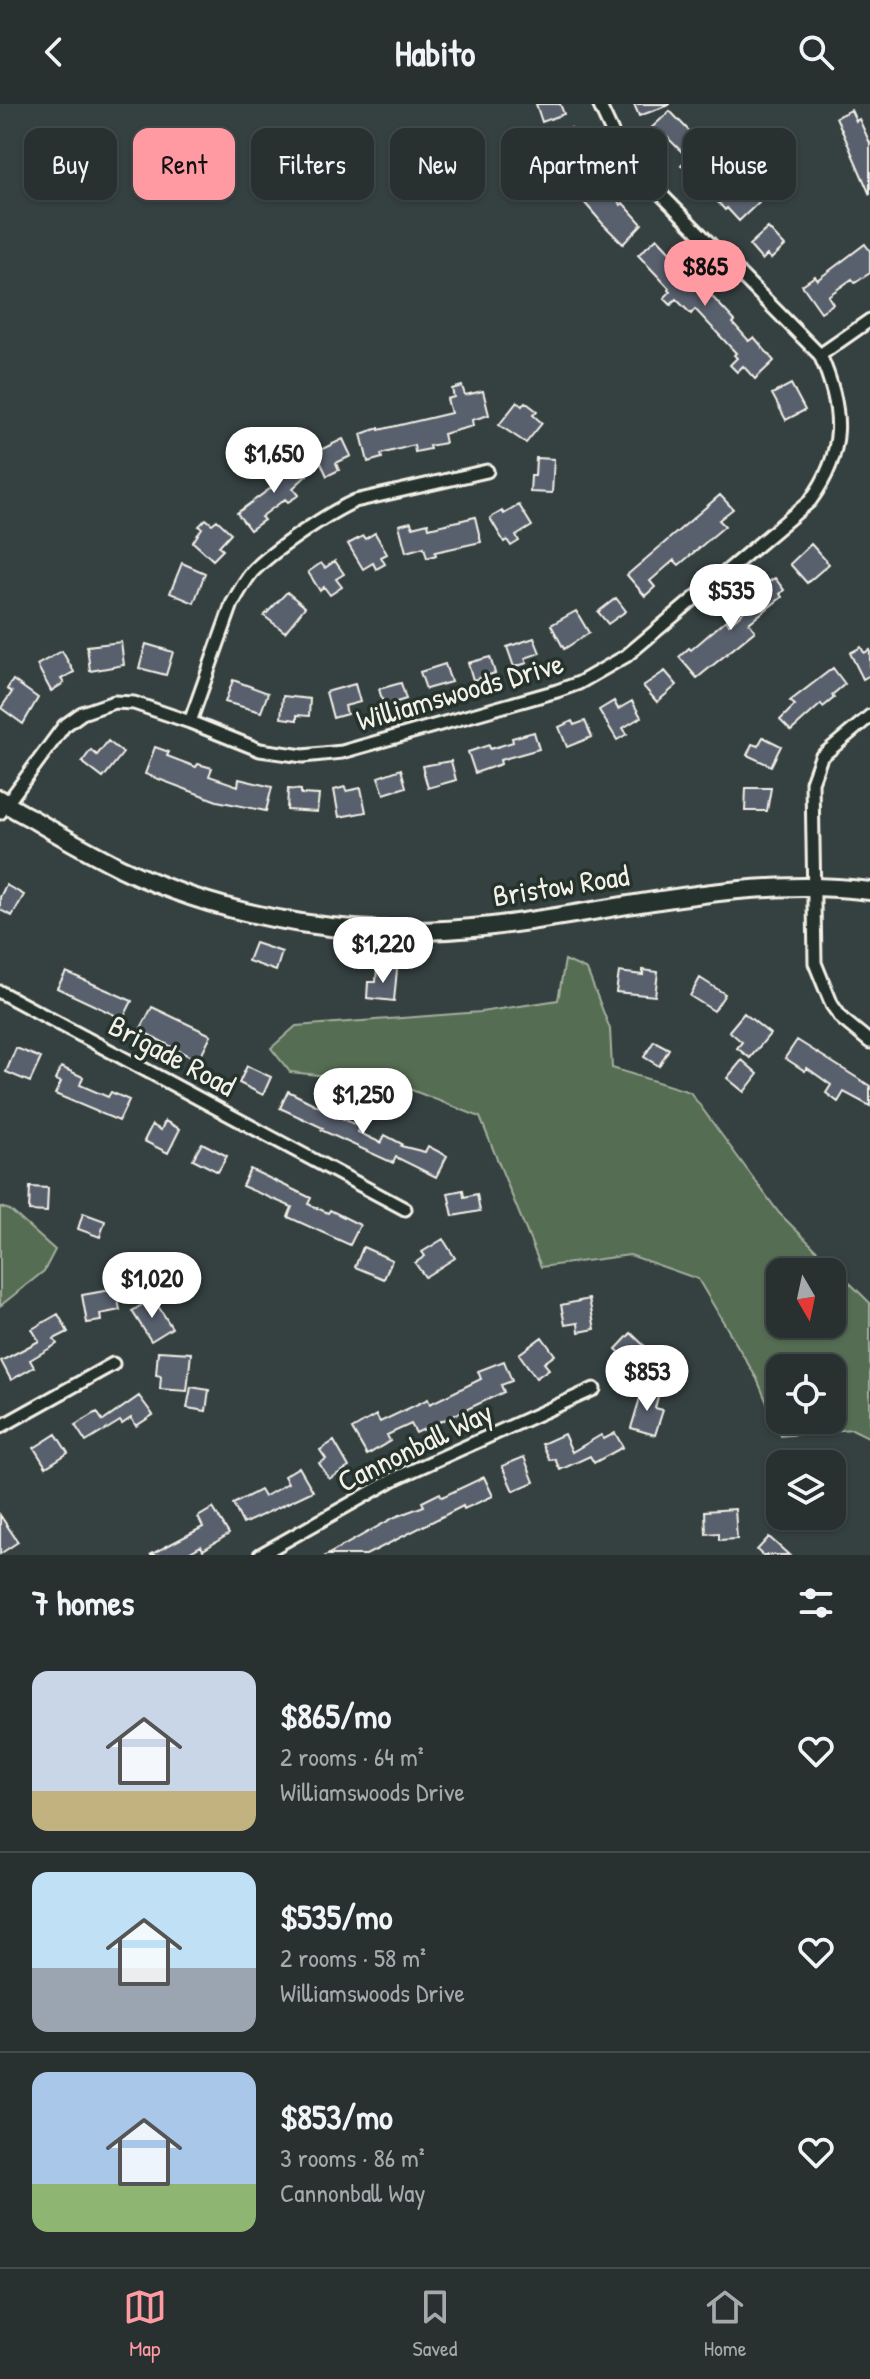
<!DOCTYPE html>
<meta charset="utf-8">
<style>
body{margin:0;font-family:"Patrick Hand",sans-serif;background:#303838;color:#f1f3f6;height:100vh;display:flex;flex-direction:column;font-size:30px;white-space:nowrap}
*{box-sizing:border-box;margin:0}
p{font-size:26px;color:#a5a9ab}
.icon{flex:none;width:44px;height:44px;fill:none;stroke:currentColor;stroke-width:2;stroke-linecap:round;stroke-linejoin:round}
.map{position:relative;height:1451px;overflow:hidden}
.drawer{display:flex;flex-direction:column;background:#283030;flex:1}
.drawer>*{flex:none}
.guide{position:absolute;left:24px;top:24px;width:822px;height:72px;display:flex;gap:16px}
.needle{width:52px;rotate:171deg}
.buttons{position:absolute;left:766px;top:1154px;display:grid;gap:16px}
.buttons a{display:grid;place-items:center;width:80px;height:80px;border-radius:16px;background:#283030;box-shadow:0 2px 6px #0004,0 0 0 2px #444b4c;font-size:40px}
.price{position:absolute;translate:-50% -68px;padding:0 18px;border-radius:28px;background:#fff;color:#222;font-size:26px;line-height:52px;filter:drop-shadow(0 2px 4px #0008)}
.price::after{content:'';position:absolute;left:50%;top:48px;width:24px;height:18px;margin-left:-12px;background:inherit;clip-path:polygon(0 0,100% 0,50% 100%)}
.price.current{background:#ff9aa2;color:#111}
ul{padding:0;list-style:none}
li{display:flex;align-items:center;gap:24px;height:200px;padding:0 32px}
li+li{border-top:2px solid #444b4c}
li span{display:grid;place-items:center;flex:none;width:224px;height:160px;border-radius:16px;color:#555}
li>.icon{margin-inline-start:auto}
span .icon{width:96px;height:96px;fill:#fffc;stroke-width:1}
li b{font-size:34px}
h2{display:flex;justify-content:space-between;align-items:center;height:96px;padding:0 32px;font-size:34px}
.chip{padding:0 28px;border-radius:16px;background:#283030;box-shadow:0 2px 6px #0004,0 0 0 2px #444b4c;font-size:28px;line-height:72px}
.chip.current{background:#ff9aa2;color:#111}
header{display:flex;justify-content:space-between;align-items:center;height:104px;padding:0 32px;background:#283030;font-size:36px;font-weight:700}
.tabs{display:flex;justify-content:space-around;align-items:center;height:112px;border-top:2px solid #444b4c;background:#283030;font-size:22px;color:#a5a9ab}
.tabs a{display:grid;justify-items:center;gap:4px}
.tabs .current{color:#ff9aa2}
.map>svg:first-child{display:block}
</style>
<header><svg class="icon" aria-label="back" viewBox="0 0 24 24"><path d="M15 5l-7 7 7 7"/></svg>Habito<svg class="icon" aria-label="search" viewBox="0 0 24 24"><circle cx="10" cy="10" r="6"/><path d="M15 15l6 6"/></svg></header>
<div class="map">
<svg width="870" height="1451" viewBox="0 0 870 1451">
<rect width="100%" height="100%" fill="#354040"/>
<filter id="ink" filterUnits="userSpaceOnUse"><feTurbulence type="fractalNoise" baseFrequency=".0125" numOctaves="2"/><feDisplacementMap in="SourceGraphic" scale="16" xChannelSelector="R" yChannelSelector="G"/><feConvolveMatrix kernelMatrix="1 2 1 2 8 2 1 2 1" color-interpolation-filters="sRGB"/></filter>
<g filter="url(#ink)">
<path fill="#556d53" stroke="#a4af9e" stroke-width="2" fill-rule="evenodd" d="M565,856L587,866L610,925L612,964L690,988L779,1109L870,1199V1334L852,1325L781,1332L757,1275L698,1175L630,1151L541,1163L480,1013L394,979L290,968L271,944L296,922L481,908L558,896ZM780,1168H832V1220H780ZM780,1264H832V1316H780Z
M0,1103L10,1106L55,1146L44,1167L0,1202Z"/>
<path fill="#59606e" stroke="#f4f1e8" stroke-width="2" d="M536,0H560L564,10L542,18Z
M634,0H669V1L639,12Z
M851,6L856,17L859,15L870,39V91L836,13Z
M670,7L692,30L685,36L732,85L739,78L759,98L739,117L727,104L725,106L692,69L690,70L681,61L688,54L666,32L659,38L648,27Z
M571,24L583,54L562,64L548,36Z
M593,64L621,101L623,99L642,120L623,140L603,120L571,83Z
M768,124L785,142L771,155L767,151L762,156L749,141Z
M657,134L735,217L733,219L749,237L754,233L774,257L755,275L743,262L737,268L730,261L737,254L734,251L736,249L695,205L691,210L676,195L671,201L664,194L670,188L668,186L669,184L638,151Z
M865,140L870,147V169L855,179L852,175L828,192L833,200L821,208L802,181L815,172L817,176Z
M791,280L805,306L786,316L772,290Z
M462,282L465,291L483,287L489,311L472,316L473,322L443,330L445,339L429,342L430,345L415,348L414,341L381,350L382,354L368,358L361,330L379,324V326L451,309L447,295L454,293L452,285Z
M517,298L522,302L525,298L537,307L533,311L542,319L526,339L499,321Z
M343,335L351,352L336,359L339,366L327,372L316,348Z
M536,354L554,355L552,389L530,388L531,372H535Z
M297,357L307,371L293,384L299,391L288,398L285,395L261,413L264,416L250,426L237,409L275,381L269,371L280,363L282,367Z
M720,391L733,405L719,416L725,422L679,461L674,456L650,477L655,483L645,492L627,471Z
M519,401L532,422L516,432L519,437L511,442L507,436L504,438L490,414L502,407L504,410Z
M475,413L481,438L435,448L436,451L427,454L424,443L406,448L399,421L411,418L412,423L428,419L429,424Z
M206,415L212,420L217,416L231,429L219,442L223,446L213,456L193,438L202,424L199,422Z
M375,429L387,450L381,453L385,460L376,465L373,459L363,465L348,440L363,432L365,435Z
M811,440L829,460L807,479L790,460Z
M335,457L344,470L336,475L342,483L330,491L324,483L320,487L308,468L321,459L325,464Z
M182,459L205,469L194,499L170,489Z
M775,474L784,486L780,490L782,493L749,519L755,527L697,574L679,553L689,544L691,546L726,516L729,520L755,498L751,493L760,486L758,484Z
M287,488L305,503L285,528L264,512Z
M616,494L626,507L608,520L598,508Z
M576,507L589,529L564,545L551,521Z
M534,534L540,549L525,554L527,559L514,563L507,543Z
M121,538L124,561L90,567L87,542Z
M146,540L173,548L166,571L139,564Z
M861,543L864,549L870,546V571L863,575L850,549Z
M62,547L74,568L61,575L64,579L51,587L37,561Z
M490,553L495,569L473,576L468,559Z
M445,560L451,578L426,585L420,568Z
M833,564L845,580L832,591L834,594L823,603L821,600L791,627L780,616L795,601L790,597Z
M665,567L677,581L657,598L643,582Z
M13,576L38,594L23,620L1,604L12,588L7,585Z
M233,576L268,589L261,608L225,598Z
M401,579L406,595L384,602L379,585Z
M355,580L360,598L345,602L347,610L333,614L326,588Z
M283,592L310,595L309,612L297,611V616L281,614Z
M614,597L618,605L632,597L641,613L623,624L627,630L617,636L599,606Z
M572,617L574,621L585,617L592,633L567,643L559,623Z
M534,628L539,645L500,656L501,660L475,669L468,648L489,641L490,645L513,638L512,634Z
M763,633L781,642L771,662L747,651L752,640L758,642Z
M108,637L123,649L103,674L82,658L91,646L97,651Z
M155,643L169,648L167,652L196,663L198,660L212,664L209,672L238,682L239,675L272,683L266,707L217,697L145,670Z
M451,657L456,676L428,684L422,662Z
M401,665L406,683L384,690L378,673Z
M345,683L346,687L361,684L366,708L339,713L334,686Z
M746,684H771L767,707H745Z
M288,685L301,686V690L319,691L317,708L287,706Z
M6,781L24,791L12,812L0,806V793Z
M255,839L282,848L276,867L248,857Z
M377,864L397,865L394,897L367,894L368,878H376Z
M643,866L658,868L655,892L616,888L619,868L643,871Z
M66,868L132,897L123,915L57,884Z
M700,874L725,890L714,907L690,892Z
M152,903L211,931L198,957L140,926Z
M744,909L770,930L750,954L737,944L742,938L729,927Z
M797,936L870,982V1002L844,988L838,998L826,989L831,981L807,964L805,967L785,954Z
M654,937L669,945L659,962L644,953Z
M16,944L41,954L30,978L6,968Z
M742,956L758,970L744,988L727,974Z
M247,962L271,973L263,991L239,979Z
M61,963L83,973L80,981L108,993L111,988L129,996L119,1017L55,990L61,978L55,976Z
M288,987L360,1023L358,1028L381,1039L385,1031L402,1040L401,1042L425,1048L428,1042L447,1052L436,1073L396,1053L393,1059L321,1026L323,1024L280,1004Z
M165,1017L180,1025L168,1049L144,1037L152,1021L161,1026Z
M202,1039L227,1052L218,1068L193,1055Z
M250,1065L311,1094L308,1100L328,1109L330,1106L360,1121L350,1141L288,1113L292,1103L242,1082Z
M30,1083L48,1084L47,1108L29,1107Z
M463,1086L464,1093L477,1090L480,1107L453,1112L448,1089Z
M83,1109L105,1117L100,1133L78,1125Z
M443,1135L455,1154L425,1173L415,1159L425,1152L422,1148Z
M363,1143L392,1156L384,1175L355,1163Z
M116,1185L120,1206L100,1210L101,1217L87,1219L82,1191Z
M153,1194L172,1224L151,1237L132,1207Z
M589,1195L595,1225L579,1228L578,1219L565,1221L561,1201Z
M58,1210L68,1228L54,1235L57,1240L30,1256L34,1263L11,1276L1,1257L39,1237L32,1225Z
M631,1229L654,1251L639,1267L616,1245Z
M542,1233L555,1251L544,1259L549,1265L536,1274L519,1250Z
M158,1247L191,1249L187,1287L160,1285L161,1272L156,1271Z
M504,1257L512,1277L501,1281L504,1288L416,1329L411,1320L387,1331L390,1337L367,1351L352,1325L376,1311L380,1318L428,1295L430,1300L481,1275L478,1267Z
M191,1283L209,1286L206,1307L187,1304Z
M643,1284L659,1289L655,1304L663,1306L655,1331L631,1324Z
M139,1292L153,1311L136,1322L131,1314L122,1320L120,1317L86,1338L75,1321L97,1308L103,1317Z
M615,1329L623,1343L594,1359L590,1352L560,1366L555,1355L550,1356L542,1340L564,1330L572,1348L601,1331L604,1335Z
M56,1330L68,1349L46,1363L34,1344Z
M334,1337L349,1363L329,1375L319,1359L326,1355L320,1346Z
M524,1353L534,1378L513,1387L502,1362Z
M299,1363L313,1387L243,1420L233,1400L260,1386L264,1393L288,1379L284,1372Z
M484,1373L493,1392L464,1405L463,1402L366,1451H327L395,1413L424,1402L422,1398L440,1389L442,1393Z
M213,1404L229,1430L203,1446L201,1442L185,1451H150L203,1423L198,1413Z
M735,1405L737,1435L719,1436V1429L706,1430L705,1407Z
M0,1411L18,1438L0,1450Z
M769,1433L789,1451H762L757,1446Z"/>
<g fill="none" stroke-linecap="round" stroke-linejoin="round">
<defs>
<path id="minor" d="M820,251L870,216
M870,612L821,653L812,678L815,859L832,901L842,915L870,938
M190,618L232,500C238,489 244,478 252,468C272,447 328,409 355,397L487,367
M0,709L64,622L82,609L114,598L134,599L190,618L260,646L303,652L342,648L557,587L579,579L626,552L810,397C846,348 844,305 820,251L638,67L617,39L599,0
M0,888L405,1105
M0,1323L113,1260
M260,1451L396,1374L594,1285"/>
<path id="secondary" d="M0,695C10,704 24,710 36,717C64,734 92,749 121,764C236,819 366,837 492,822C618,807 743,771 870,787"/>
</defs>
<use href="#minor" stroke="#f4f1e8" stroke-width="17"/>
<use href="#secondary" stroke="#f4f1e8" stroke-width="22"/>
<use href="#minor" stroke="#26332d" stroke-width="11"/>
<use href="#secondary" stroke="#26332d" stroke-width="16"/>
</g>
</g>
<g text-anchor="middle" stroke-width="7" stroke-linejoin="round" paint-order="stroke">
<g font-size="30" fill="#f4f1e8" stroke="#26332d">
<text transform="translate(460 588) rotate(-16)" y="10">Williamswoods Drive</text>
<text transform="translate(561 782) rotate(-9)" y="10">Bristow Road</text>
<text transform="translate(172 952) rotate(28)" y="10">Brigade Road</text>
<text transform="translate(415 1343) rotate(-26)" y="10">Cannonball Way</text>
</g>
</g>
</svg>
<div class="buttons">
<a><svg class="needle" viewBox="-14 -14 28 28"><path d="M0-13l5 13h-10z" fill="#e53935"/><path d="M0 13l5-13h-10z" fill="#a5a9ab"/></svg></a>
<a><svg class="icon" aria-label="locate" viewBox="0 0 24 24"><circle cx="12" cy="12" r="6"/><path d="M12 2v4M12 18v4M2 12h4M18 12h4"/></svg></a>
<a><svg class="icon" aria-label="layers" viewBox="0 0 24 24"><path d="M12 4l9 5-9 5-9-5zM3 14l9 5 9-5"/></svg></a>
</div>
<b class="price current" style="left:705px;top:204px">$865</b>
<b class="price" style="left:274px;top:391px">$1,650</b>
<b class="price" style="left:731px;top:528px">$535</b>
<b class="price" style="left:383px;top:881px">$1,220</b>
<b class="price" style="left:363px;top:1032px">$1,250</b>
<b class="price" style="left:152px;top:1216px">$1,020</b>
<b class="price" style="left:647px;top:1309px">$853</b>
<div class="guide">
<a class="chip">Buy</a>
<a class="chip current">Rent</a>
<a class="chip">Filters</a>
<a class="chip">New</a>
<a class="chip">Apartment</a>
<a class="chip">House</a>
</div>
</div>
<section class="drawer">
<h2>7 homes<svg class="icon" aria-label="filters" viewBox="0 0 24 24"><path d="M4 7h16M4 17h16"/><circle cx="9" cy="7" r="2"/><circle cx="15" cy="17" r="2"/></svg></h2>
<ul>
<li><span style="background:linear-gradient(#c9d6e8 75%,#c2b280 0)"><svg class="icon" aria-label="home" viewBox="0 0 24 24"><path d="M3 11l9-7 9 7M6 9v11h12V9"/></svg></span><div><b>$865/mo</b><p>2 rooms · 64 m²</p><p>Williamswoods Drive</p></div><svg class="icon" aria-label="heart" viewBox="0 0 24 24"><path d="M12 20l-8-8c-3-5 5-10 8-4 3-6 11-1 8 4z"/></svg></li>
<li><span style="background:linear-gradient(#bfe0f5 60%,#9aa5b1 0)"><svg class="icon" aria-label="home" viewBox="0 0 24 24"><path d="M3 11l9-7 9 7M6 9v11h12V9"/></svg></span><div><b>$535/mo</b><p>2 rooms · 58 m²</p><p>Williamswoods Drive</p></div><svg class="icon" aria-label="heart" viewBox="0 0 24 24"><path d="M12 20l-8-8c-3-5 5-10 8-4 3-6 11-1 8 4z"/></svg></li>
<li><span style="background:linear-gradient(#a9c7e8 70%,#8fb573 0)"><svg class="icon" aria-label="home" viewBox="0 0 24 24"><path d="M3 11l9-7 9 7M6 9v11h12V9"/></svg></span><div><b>$853/mo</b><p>3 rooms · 86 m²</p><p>Cannonball Way</p></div><svg class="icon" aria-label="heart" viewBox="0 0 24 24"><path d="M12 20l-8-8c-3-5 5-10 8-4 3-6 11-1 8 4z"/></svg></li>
</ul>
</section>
<nav class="tabs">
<a class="current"><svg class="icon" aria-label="map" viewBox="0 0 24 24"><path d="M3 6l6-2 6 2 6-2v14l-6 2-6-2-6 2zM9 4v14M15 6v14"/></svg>Map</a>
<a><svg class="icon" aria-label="saved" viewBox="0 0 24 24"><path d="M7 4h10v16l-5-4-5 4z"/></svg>Saved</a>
<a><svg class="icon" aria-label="home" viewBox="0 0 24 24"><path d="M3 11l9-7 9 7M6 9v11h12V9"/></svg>Home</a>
</nav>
